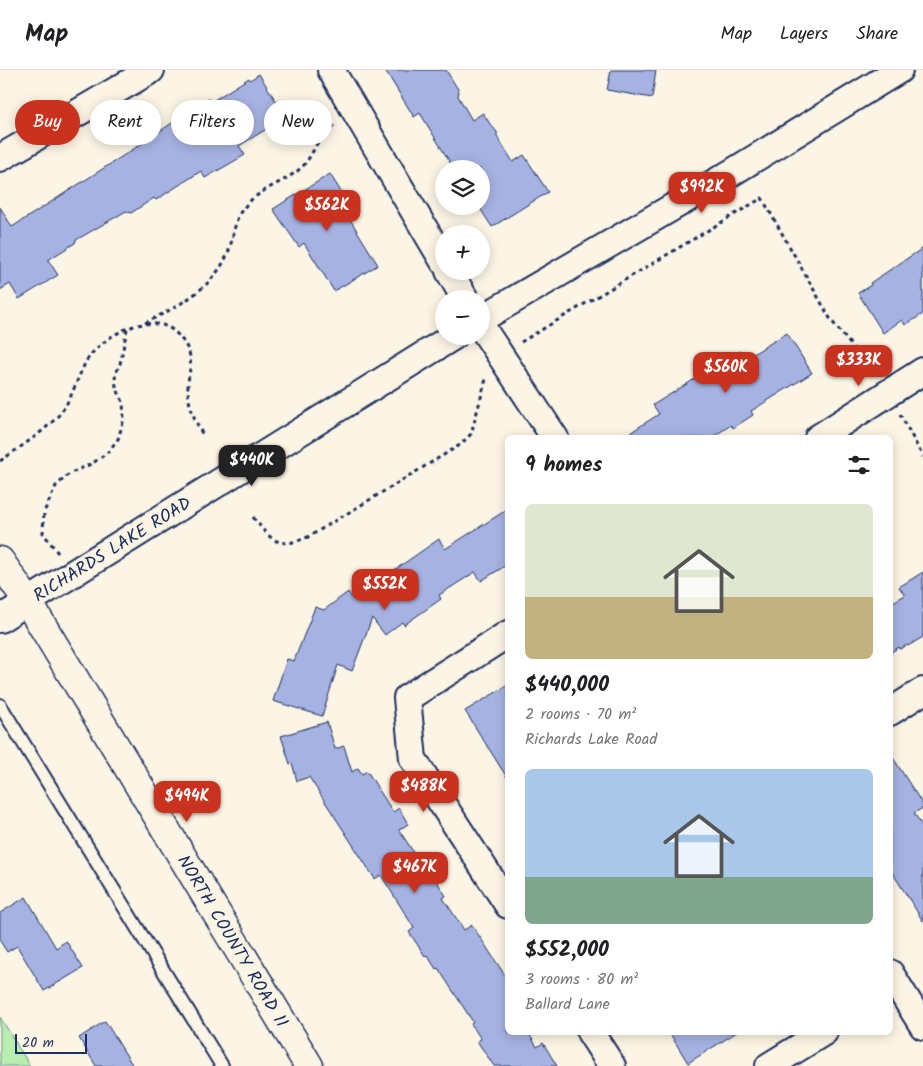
<!DOCTYPE html>
<meta charset="utf-8">
<style>
body{margin:0;font-family:Kalam,sans-serif;background:#f6f6f6;color:#202124;height:100vh;display:flex;flex-direction:column;font-size:19px;white-space:nowrap}
*{box-sizing:border-box;margin:0}
p{font-size:16px;color:#757577}
.icon{flex:none;width:28px;height:28px;fill:none;stroke:currentColor;stroke-width:2;stroke-linecap:round;stroke-linejoin:round}
.map{position:relative;flex:1;overflow:hidden}
.panel{position:absolute;left:505px;top:365px;width:388px;height:600px;display:flex;flex-direction:column;background:#fff;border-radius:8px;box-shadow:0 2px 12px #0003}
.panel>*{flex:none}
.banner{position:absolute;left:15px;top:30px;width:415px;height:45px;display:flex;gap:10px}
.tools{position:absolute;left:435px;top:90px;display:grid;gap:10px}
.tools a{display:grid;place-items:center;width:55px;height:55px;border-radius:50%;background:#fff;box-shadow:0 2px 12px #0003;font-size:25px}
.scale{position:absolute;left:15px;bottom:12px;width:72px;box-sizing:border-box;padding-left:5px;border:2px solid #1b2f5e;border-top:0;font-size:14px;line-height:18px;white-space:nowrap;color:#1b2f5e;-webkit-text-stroke:4px #fcf5e5;paint-order:stroke}
.price{position:absolute;translate:-50% -42px;padding:0 11px;border-radius:10px;background:#c8321e;color:#fff;font-size:16px;line-height:32px;filter:drop-shadow(0 1px 2px #0008)}
.price::after{content:'';position:absolute;left:50%;top:30px;width:15px;height:11px;margin-left:-8px;background:inherit;clip-path:polygon(0 0,100% 0,50% 100%)}
.price.on{background:#222;color:#fff}
ul{padding:0;list-style:none}
li{display:grid;align-content:center;gap:10px;height:265px;padding:0 20px}
li span{display:grid;place-items:center;height:155px;border-radius:8px;color:#555}
li>.icon{margin-inline-start:auto}
span .icon{width:90px;height:90px;fill:#fffc;stroke-width:1}
li b{font-size:21px}
h2{display:flex;justify-content:space-between;align-items:center;height:60px;padding:0 20px;font-size:21px}
.pill{padding:0 18px;border-radius:22px;background:#fff;box-shadow:0 2px 12px #0003;font-size:18px;line-height:45px}
.pill.on{background:#c8321e;color:#fff}
header{display:flex;align-items:center;gap:30px;box-sizing:border-box;height:70px;padding:0 25px;background:#fff;border-bottom:1px solid #e0e0e0}
header strong{font-size:24px}
nav{display:flex;gap:28px;margin-inline-start:auto;font-size:18px}
.map>svg:first-child{display:block}
</style>
<header>
<strong>Map</strong>
<nav><a>Map</a><a>Layers</a><a>Share</a></nav>
</header>
<div class="map">
<svg width="923" height="996" viewBox="0 0 923 996">
<rect width="100%" height="100%" fill="#fcf5e5"/>
<filter id="ink" filterUnits="userSpaceOnUse"><feTurbulence type="fractalNoise" baseFrequency=".02" numOctaves="2"/><feDisplacementMap in="SourceGraphic" scale="10" xChannelSelector="R" yChannelSelector="G"/><feConvolveMatrix kernelMatrix="1 2 1 2 8 2 1 2 1" color-interpolation-filters="sRGB"/></filter>
<g filter="url(#ink)">
<path fill="#b8eeb0" stroke="#6a8e87" d="M0,947L30,996H0Z"/>
<path fill="#a6b2e2" stroke="#1b2f5e" d="M385,0H446L459,21L458,26L472,50L483,43L490,54L497,62V66L513,92L524,85L548,122L492,157L481,140V99H454L420,43L414,47Z
M611,0H656L652,28L607,20Z
M259,4L286,47L239,76L245,85L205,108L201,101L156,130L154,128L131,143L126,141L121,144L76,170L75,173L48,190L58,205L19,229L10,214L0,220V137L12,157L143,73L198,35L209,29L211,32L249,8L250,10Z
M330,104L343,125L340,127L351,144L348,146L378,195L334,221L304,173L299,177L273,139Z
M923,178V244L905,255L902,250L883,263L858,223L871,215L870,213Z
M787,263L812,303L751,341L753,345L733,358L731,355L711,368H622L659,344L653,335L740,281L745,289Z
M508,439V494L481,511L475,502L439,525L441,529L404,555L402,552L385,565L372,548L352,601L338,595L322,646L273,631L287,589L294,591L315,537L324,540L348,522L353,529L439,469L445,479Z
M923,502V567L908,576L907,575L900,579L899,577L890,583V534L905,525L899,517Z
M508,615V709L465,641Z
M327,652L335,679L344,676L352,702L358,698L362,704L367,701L393,742L399,738L408,754L399,760L420,792L423,789L446,826L443,828L464,860L472,855L508,910V962H528L537,977L543,973L557,996H494L477,971L481,969L471,954L473,952L438,898L436,899L427,885L425,886L409,862L414,858L381,805L375,809L309,707L297,711L292,693L290,694L281,666Z
M890,683L923,735V738L914,743L923,757V851L890,799Z
M26,827L56,878L66,871L83,898L44,921L17,876L7,882L0,871V843Z
M105,951L133,996H96L79,968Z
M669,962H737L688,993Z"/>
<g fill="none" stroke-linecap="round" stroke-linejoin="round">
<defs>
<path id="lane" d="M0,635L222,996"/>
<path id="street" d="M331,0L444,192
M0,88L151,0
M449,201L465,229
M481,249L731,103L899,0
M481,256L555,368
M818,368L923,301
M0,549L454,266
M508,564L407,628L413,689L508,835
M890,642L923,621
M890,903L923,956
M590,962L612,996
M769,996L824,962"/>
<path id="secondary" d="M0,491L28,532L309,996"/>
</defs>
<use href="#lane" stroke="#1b2f5e" stroke-width="16"/>
<use href="#street" stroke="#1b2f5e" stroke-width="30"/>
<use href="#secondary" stroke="#1b2f5e" stroke-width="31"/>
<path stroke="#1b2f5e" stroke-width="3" stroke-dasharray="4 4" stroke-linecap="butt" d="M145,253C178,236 213,219 228,183C233,171 234,150 242,140C259,117 285,114 303,96C311,87 315,76 321,67C325,62 331,58 335,54
M521,272L762,128L831,250L873,303
M900,344L923,387
M0,391C20,377 40,365 57,347C72,331 76,309 87,290C99,271 131,251 154,254C157,254 162,254 165,256C175,259 184,271 188,280C193,291 189,302 188,313C187,334 194,349 204,367
M253,447C272,472 279,480 310,466L460,375L471,364L486,309
M58,483L43,463L44,442L56,416L69,404L93,393L108,382L118,369L124,349L123,332L116,317L115,305L120,294L127,259"/>
<use href="#lane" stroke="#fcf5e5" stroke-width="12"/>
<use href="#street" stroke="#fcf5e5" stroke-width="26"/>
<use href="#secondary" stroke="#fcf5e5" stroke-width="28"/>
</g>
</g>
<g text-anchor="middle" stroke-width="4.5" stroke-linejoin="round" paint-order="stroke">
<g font-size="18" fill="#1b2f5e" stroke="#fcf5e5">
<text transform="translate(112 479) rotate(-32)" y="6">RICHARDS LAKE ROAD</text>
<text transform="translate(233 871) rotate(59)" y="6">NORTH COUNTY ROAD 11</text>
</g>
</g>
</svg>
<div class="tools">
<a><svg class="icon" aria-label="layers" viewBox="0 0 24 24"><path d="M12 4l9 5-9 5-9-5zM3 14l9 5 9-5"/></svg></a>
<a>+</a>
<a>−</a>
</div>
<div class="scale">20 m</div>
<b class="price" style="left:702px;top:144px">$992K</b>
<b class="price" style="left:327px;top:162px">$562K</b>
<b class="price" style="left:859px;top:317px">$333K</b>
<b class="price" style="left:726px;top:324px">$560K</b>
<b class="price on" style="left:252px;top:417px">$440K</b>
<b class="price" style="left:385px;top:541px">$552K</b>
<b class="price" style="left:424px;top:743px">$488K</b>
<b class="price" style="left:187px;top:753px">$494K</b>
<b class="price" style="left:415px;top:824px">$467K</b>
<div class="banner">
<a class="pill on">Buy</a>
<a class="pill">Rent</a>
<a class="pill">Filters</a>
<a class="pill">New</a>
</div>
<section class="panel">
<h2>9 homes<svg class="icon" aria-label="filters" viewBox="0 0 24 24"><path d="M4 7h16M4 17h16"/><circle cx="9" cy="7" r="2"/><circle cx="15" cy="17" r="2"/></svg></h2>
<ul>
<li><span style="background:linear-gradient(#dfe7d0 60%,#c2b280 0)"><svg class="icon" aria-label="home" viewBox="0 0 24 24"><path d="M3 11l9-7 9 7M6 9v11h12V9"/></svg></span><div><b>$440,000</b><p>2 rooms · 70 m²</p><p>Richards Lake Road</p></div></li>
<li><span style="background:linear-gradient(#a9c7e8 70%,#7fa58c 0)"><svg class="icon" aria-label="home" viewBox="0 0 24 24"><path d="M3 11l9-7 9 7M6 9v11h12V9"/></svg></span><div><b>$552,000</b><p>3 rooms · 80 m²</p><p>Ballard Lane</p></div></li>
</ul>
</section>
</div>
